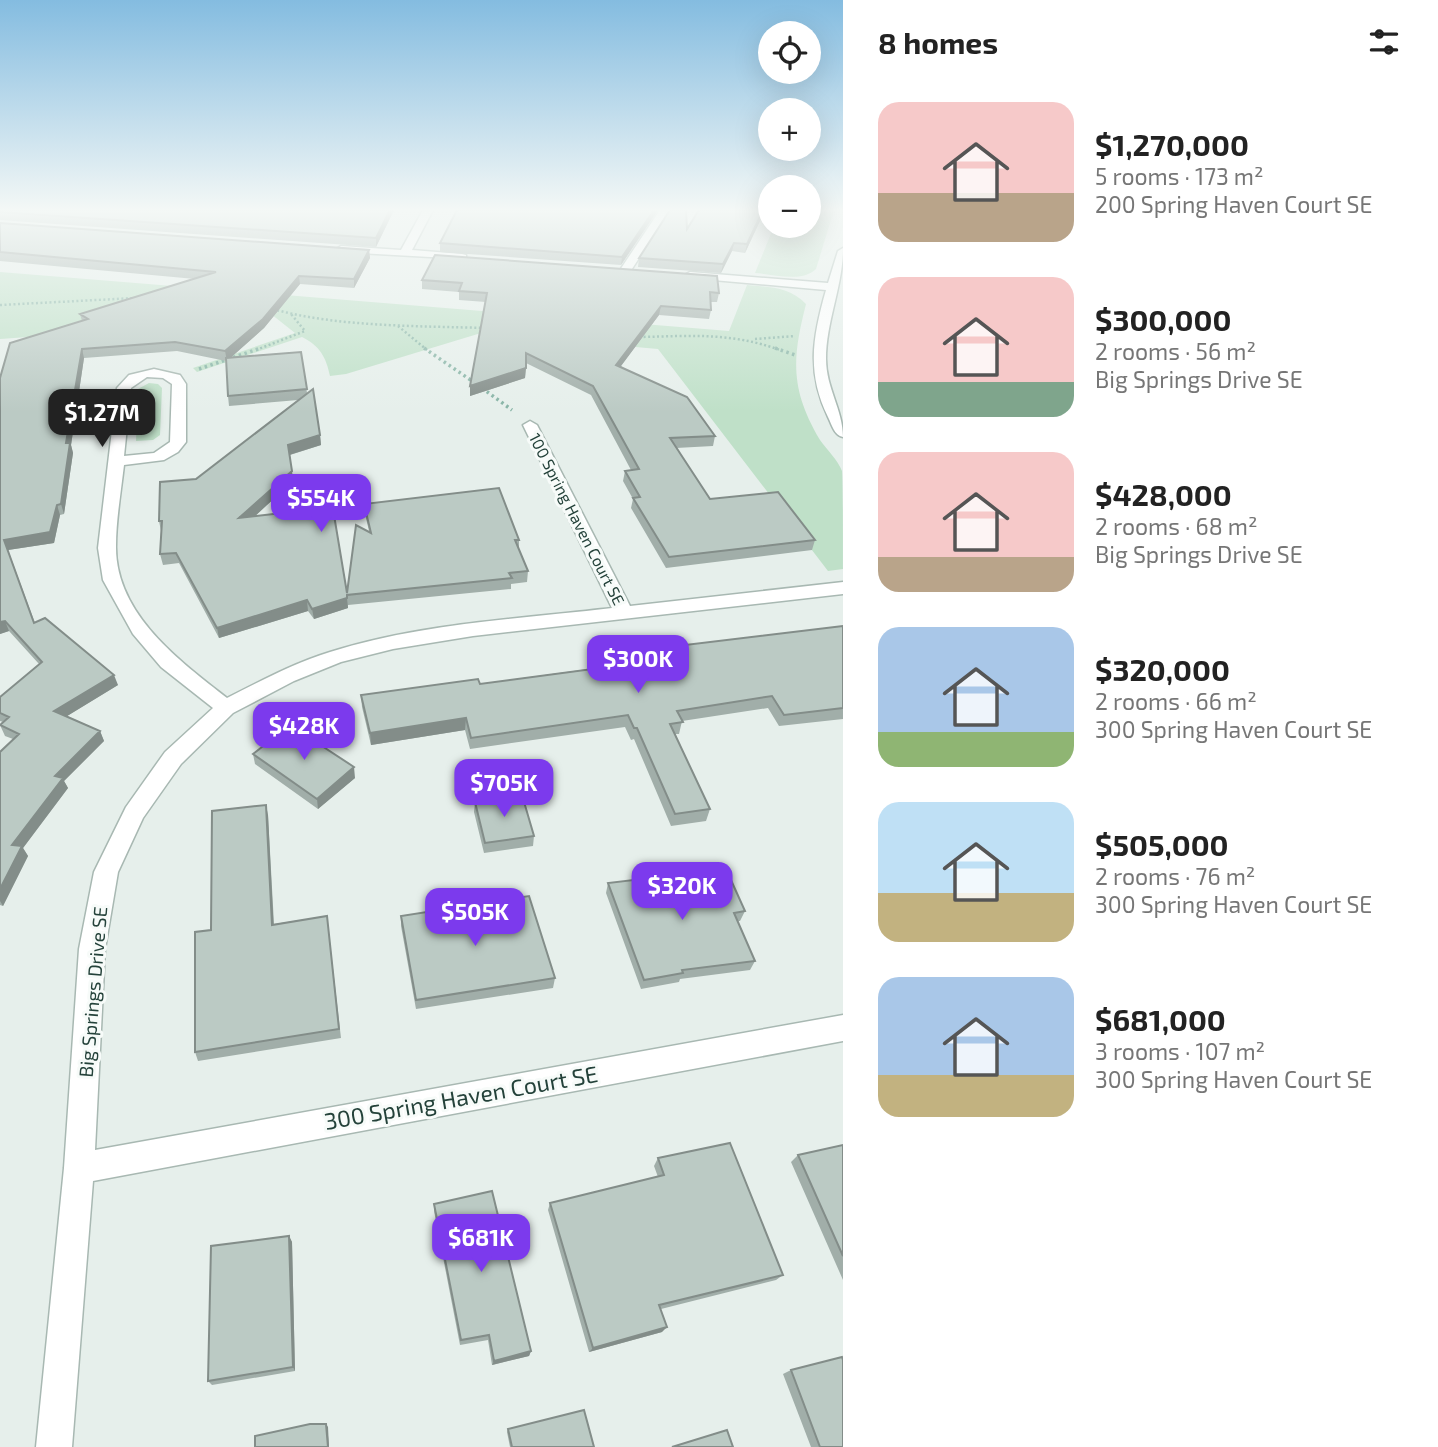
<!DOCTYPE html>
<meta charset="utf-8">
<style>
body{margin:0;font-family:"Exo 2",sans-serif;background:#f2f2f2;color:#222;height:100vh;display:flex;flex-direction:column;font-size:26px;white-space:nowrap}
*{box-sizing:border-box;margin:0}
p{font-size:23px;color:#767676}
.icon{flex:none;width:38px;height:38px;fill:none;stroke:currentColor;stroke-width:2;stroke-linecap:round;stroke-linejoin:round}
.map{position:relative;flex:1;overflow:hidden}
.sheet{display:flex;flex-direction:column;background:#fff;width:595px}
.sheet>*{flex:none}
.buttons{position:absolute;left:758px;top:21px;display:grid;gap:14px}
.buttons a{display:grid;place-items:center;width:63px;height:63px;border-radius:50%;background:#fff;box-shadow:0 7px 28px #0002;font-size:35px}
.price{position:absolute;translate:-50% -60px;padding:0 16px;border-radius:14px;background:#7c3aed;color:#fff;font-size:23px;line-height:46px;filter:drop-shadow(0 2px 4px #0008)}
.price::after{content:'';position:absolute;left:50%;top:42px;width:21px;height:16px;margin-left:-10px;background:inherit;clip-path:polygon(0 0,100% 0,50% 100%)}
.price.selected{background:#222;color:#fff}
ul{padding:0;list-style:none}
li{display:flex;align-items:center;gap:21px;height:175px;padding:0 35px}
li span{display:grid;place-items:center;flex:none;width:196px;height:140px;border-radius:21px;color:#555}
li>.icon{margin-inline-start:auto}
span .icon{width:84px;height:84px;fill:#fffc;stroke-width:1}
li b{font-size:30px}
h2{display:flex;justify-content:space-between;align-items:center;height:84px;padding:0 35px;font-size:30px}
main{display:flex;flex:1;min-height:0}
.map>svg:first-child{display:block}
</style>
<main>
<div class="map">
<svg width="843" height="1447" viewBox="0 0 843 1447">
<rect width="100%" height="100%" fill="#e6efeb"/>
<path fill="#bfe0c8" d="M809,210H834L816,269C802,283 772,274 755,273L774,226H808Z
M0,272L729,331L747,285C769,287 790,287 806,304C792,359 790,389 820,440C827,450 838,460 842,471C843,483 843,551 843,569L828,571L658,349L481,333L346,374L330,376C326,357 320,346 302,337L197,372L193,368L295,333L271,314L141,303L28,337L0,339Z
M149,383L158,384L162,388L160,435L153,440L136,441L138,389Z"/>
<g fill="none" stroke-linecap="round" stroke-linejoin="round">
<defs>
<path id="street" d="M423,210H433L412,250L462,254L466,255V259L341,252L336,249L341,246L401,250Z
M660,210H670L630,272H622L620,270Z
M843,248C843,286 826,321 826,359C826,388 843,410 843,437C834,435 832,425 828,417C806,372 813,336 826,290L690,278L684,275L690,272L828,283L838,251Z
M154,369L180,375L186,384V442L178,452L164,460L124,465C121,492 116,519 116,546C115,614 180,661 227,698C261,681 294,663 330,652C421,623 519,619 612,608L523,425L530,421L537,425L630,606L843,582V594L473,636L393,649L341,662L294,681L233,713L181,764L143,818L118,872L105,949L95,1150L843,1015V1041L93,1181L72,1447H36L64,1168L79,949L94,872L126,807L165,752L213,708L161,667L133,634L103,580L98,548L117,388L129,375ZM147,377L163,378L172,384L170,442L154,453L124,456L131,388Z"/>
</defs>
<use href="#street" stroke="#a8b8b2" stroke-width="3"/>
<path stroke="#86b3a5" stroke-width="2.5" stroke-dasharray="2 2.5" stroke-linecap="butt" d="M0,305L135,298
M273,309C336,327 421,326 487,328
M398,326L427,350
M639,337C691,336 730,332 780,350
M755,339L795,336
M256,350L305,331L291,314"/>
<path stroke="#86b3a5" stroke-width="3.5" stroke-dasharray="2.5 3.5" stroke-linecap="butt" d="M424,348L475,383
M775,348L795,355
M199,369L261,348
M482,388L512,410"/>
<use href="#street" fill="#fff" fill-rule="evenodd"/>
</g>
<path fill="#a1aea9" d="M0,210H394L376,247L0,220Z
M658,210L621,265L440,252V243Z
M699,210H765L745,253L732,251L721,273L638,267L639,258L687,229Z
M0,223L369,250L370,258L354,288L300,284L264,328L231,357L301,352L307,393L320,435L321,445L290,455L293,481L254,517L347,593L369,531L365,514L364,504L519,540V549L528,571L527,582L511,584V589L348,605V608L314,619L308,611L219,638L179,563L163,565L160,554L161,531L159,521L196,479L298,400L229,406L228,396L226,361L177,351L84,358L71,445L73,453L64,514L60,515L54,543L8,550L35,623L118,685L67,716L100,731L104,741L64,781L68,788L23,848L28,856L3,906L0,905V752L13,739L5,736L0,725L3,722L0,721V697L39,664L9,631L0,634V378L82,321L80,314L195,279L0,261Z
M422,280L719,293L717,302H710L711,310L709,319L659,315L621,366L715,436L713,446L676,448L710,499L815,540L812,550L666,568L631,508L633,499L623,481L625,471L631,470L591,395L526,363L525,378L470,396V386L486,302L459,300V292L422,289Z
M843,626V719L779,726L768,708L682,721L679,734H675L710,809L706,821L671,826L634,739L631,740L625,727L470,749L465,730L371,745L362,707L361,695L480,684L588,669L590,661L658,652L660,648Z
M253,754L355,778L318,809L255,764Z
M475,802L534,836L533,846L484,853L474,812Z
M268,815L274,924L327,916L341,1038L198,1061L195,1052L211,930Z
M608,883L745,911L740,921H738L755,961L750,970L680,979L679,982L641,989L606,893Z
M401,916L555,978L553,988L416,1009L401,926Z
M843,1145V1280L791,1162L798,1155Z
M658,1158L783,1275L776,1280L661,1309L662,1332L589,1352L548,1210L550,1203L658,1177L654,1166Z
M434,1204L531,1351L529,1356L492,1365L488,1340L460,1345L434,1211Z
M289,1236L292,1242L295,1371L212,1385L208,1381Z
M791,1370L843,1447H811L783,1374Z
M508,1429L594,1447H510L507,1432Z"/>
<path fill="#838d89" d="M390,210H394L376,247V238Z
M654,210H658L621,265L622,257Z
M763,210H765L745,253L747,244Z
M734,243L732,251L721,273L723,264Z
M369,250L370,258L354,288V279Z
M299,276L300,284L264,328L227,361L225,351Z
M661,306L659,315L615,374L616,365Z
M82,349L84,358L71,445L73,453L64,514L61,504L66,443Z
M526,368L525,378L470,396V386Z
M320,435L321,445L289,455L288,445Z
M292,471L293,481L241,529L239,518Z
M57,505L60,515L54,543L8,550L4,540Z
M347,598L348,608L314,619L312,609Z
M307,600L308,611L219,638L217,628Z
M5,621L9,631L0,634V622Z
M114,675L118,685L59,721L54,711Z
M466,718L465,730L371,745L370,733Z
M100,731L104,741L64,781L68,788L23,848L28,856L3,906L0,901V889L12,845L55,776Z
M354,767L355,778L318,809L317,799Z
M266,805L268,815L274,934L272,925Z
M289,1236L292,1242L295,1371L293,1367Z
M667,1327L662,1332L589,1352L593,1348Z
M531,1351L529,1356L492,1365L494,1361Z
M326,1424L328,1427L329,1447H328Z"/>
<path fill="#bbcac4" stroke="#838d89" stroke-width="2" d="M0,210H390L376,238L0,212Z
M457,210H654L622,257L440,243Z
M670,210H686L687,229L699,210H763L747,244L734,243L723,264L639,258Z
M0,223L369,250L354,279L299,276L263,319L225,351L175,342L82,349L66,443H70L61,504L57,505L50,532L4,540L34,623L45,618L114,675L54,711L100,731L55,776L63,778L12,845L22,846L0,889V752L19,734L0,725L9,717L0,713V697L42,662L5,621L0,622V378L10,343L88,319L80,314L216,272L0,252Z
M435,255L717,276L719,293L710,292L711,310L661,306L616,365L687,397L715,436L670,438L710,499L778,492L815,540L669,557L633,498L640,497L625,471L639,469L593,386L526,353V368L470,386L487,293L459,291L462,283L422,280Z
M301,352L307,389L228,396L226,358Z
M313,389L320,435L288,445L292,471L239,518L317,509L334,515L347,593L356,525L371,533L364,504L499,488L519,540H515L528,571L509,573L512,578L347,595V598L312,609L307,600L217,628L176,553L160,554L162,521H159L160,482L196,479Z
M843,626V708L784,715L772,696L677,711L683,722L670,724L710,809L675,814L637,728H634L628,715L471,738L466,718L370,733L361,695L478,679L480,684L593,669L590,661L592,660L662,652L660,648Z
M290,725L354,767L317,799L253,754Z
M522,795L534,836L485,843L475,802Z
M266,805L272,925L327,916L339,1029L195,1052V932L211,930L212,811Z
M726,869L745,911L734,913L755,961L682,970L683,973L644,980L608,883Z
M529,896L555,978L416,1000L401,916Z
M730,1143L783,1275L659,1305L667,1327L593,1348L550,1203L664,1175L658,1158Z
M843,1145V1256L798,1155Z
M492,1191L531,1351L494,1361L489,1335L461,1340L434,1204Z
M289,1236L293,1367L208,1381L211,1246Z
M842,1357L843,1360V1447H820L791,1370Z
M584,1410L594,1447H512L508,1429Z
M310,1424H326L328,1447H255V1436Z
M727,1430L733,1447H672Z"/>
<linearGradient id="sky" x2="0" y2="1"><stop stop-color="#84bce0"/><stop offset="0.51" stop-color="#f4f8f6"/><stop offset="1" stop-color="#f4f8f6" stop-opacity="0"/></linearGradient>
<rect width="843" height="412" fill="url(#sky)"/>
<g text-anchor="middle" stroke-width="6" stroke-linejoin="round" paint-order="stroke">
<g font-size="16" fill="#24423a" stroke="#f7fbf9">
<text transform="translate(577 519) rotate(63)" y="6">100 Spring Haven Court SE</text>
</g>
<g font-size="19" fill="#24423a" stroke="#f7fbf9">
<text transform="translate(93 992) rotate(-85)" y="7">Big Springs Drive SE</text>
</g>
<g font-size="23" fill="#24423a" stroke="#f7fbf9">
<text transform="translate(461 1098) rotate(-10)" y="8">300 Spring Haven Court SE</text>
</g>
</g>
</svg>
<div class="buttons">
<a><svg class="icon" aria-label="locate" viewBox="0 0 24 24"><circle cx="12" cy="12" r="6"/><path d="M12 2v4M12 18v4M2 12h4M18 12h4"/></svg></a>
<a>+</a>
<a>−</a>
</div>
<b class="price selected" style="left:102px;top:449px">$1.27M</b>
<b class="price" style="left:321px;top:534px">$554K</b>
<b class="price" style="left:638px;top:695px">$300K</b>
<b class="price" style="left:304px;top:762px">$428K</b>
<b class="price" style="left:504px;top:819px">$705K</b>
<b class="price" style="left:682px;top:922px">$320K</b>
<b class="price" style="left:475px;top:948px">$505K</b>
<b class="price" style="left:481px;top:1274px">$681K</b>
</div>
<section class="sheet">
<h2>8 homes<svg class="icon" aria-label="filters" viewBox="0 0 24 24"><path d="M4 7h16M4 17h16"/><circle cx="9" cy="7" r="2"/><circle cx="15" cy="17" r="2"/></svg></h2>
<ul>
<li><span style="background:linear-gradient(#f6c9c9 65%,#b9a48a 0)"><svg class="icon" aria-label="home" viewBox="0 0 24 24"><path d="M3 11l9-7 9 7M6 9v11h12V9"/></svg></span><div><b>$1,270,000</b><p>5 rooms · 173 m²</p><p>200 Spring Haven Court SE</p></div></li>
<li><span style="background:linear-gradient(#f6c9c9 75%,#7fa58c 0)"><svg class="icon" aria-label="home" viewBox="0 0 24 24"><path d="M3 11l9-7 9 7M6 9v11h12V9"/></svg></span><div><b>$300,000</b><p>2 rooms · 56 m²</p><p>Big Springs Drive SE</p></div></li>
<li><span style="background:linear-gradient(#f6c9c9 75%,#b9a48a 0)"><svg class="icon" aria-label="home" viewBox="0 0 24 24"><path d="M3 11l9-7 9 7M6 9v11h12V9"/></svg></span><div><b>$428,000</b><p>2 rooms · 68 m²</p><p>Big Springs Drive SE</p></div></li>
<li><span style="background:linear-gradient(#a9c7e8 75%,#8fb573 0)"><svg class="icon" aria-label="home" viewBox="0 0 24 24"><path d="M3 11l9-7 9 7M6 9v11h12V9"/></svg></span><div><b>$320,000</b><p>2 rooms · 66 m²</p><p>300 Spring Haven Court SE</p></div></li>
<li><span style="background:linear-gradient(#bfe0f5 65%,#c2b280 0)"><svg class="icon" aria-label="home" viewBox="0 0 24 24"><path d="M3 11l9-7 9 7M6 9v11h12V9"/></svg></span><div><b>$505,000</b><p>2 rooms · 76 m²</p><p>300 Spring Haven Court SE</p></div></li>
<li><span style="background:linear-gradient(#a9c7e8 70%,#c2b280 0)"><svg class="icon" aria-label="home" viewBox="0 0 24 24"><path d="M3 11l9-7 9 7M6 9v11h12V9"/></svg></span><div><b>$681,000</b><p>3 rooms · 107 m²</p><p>300 Spring Haven Court SE</p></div></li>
</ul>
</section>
</main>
